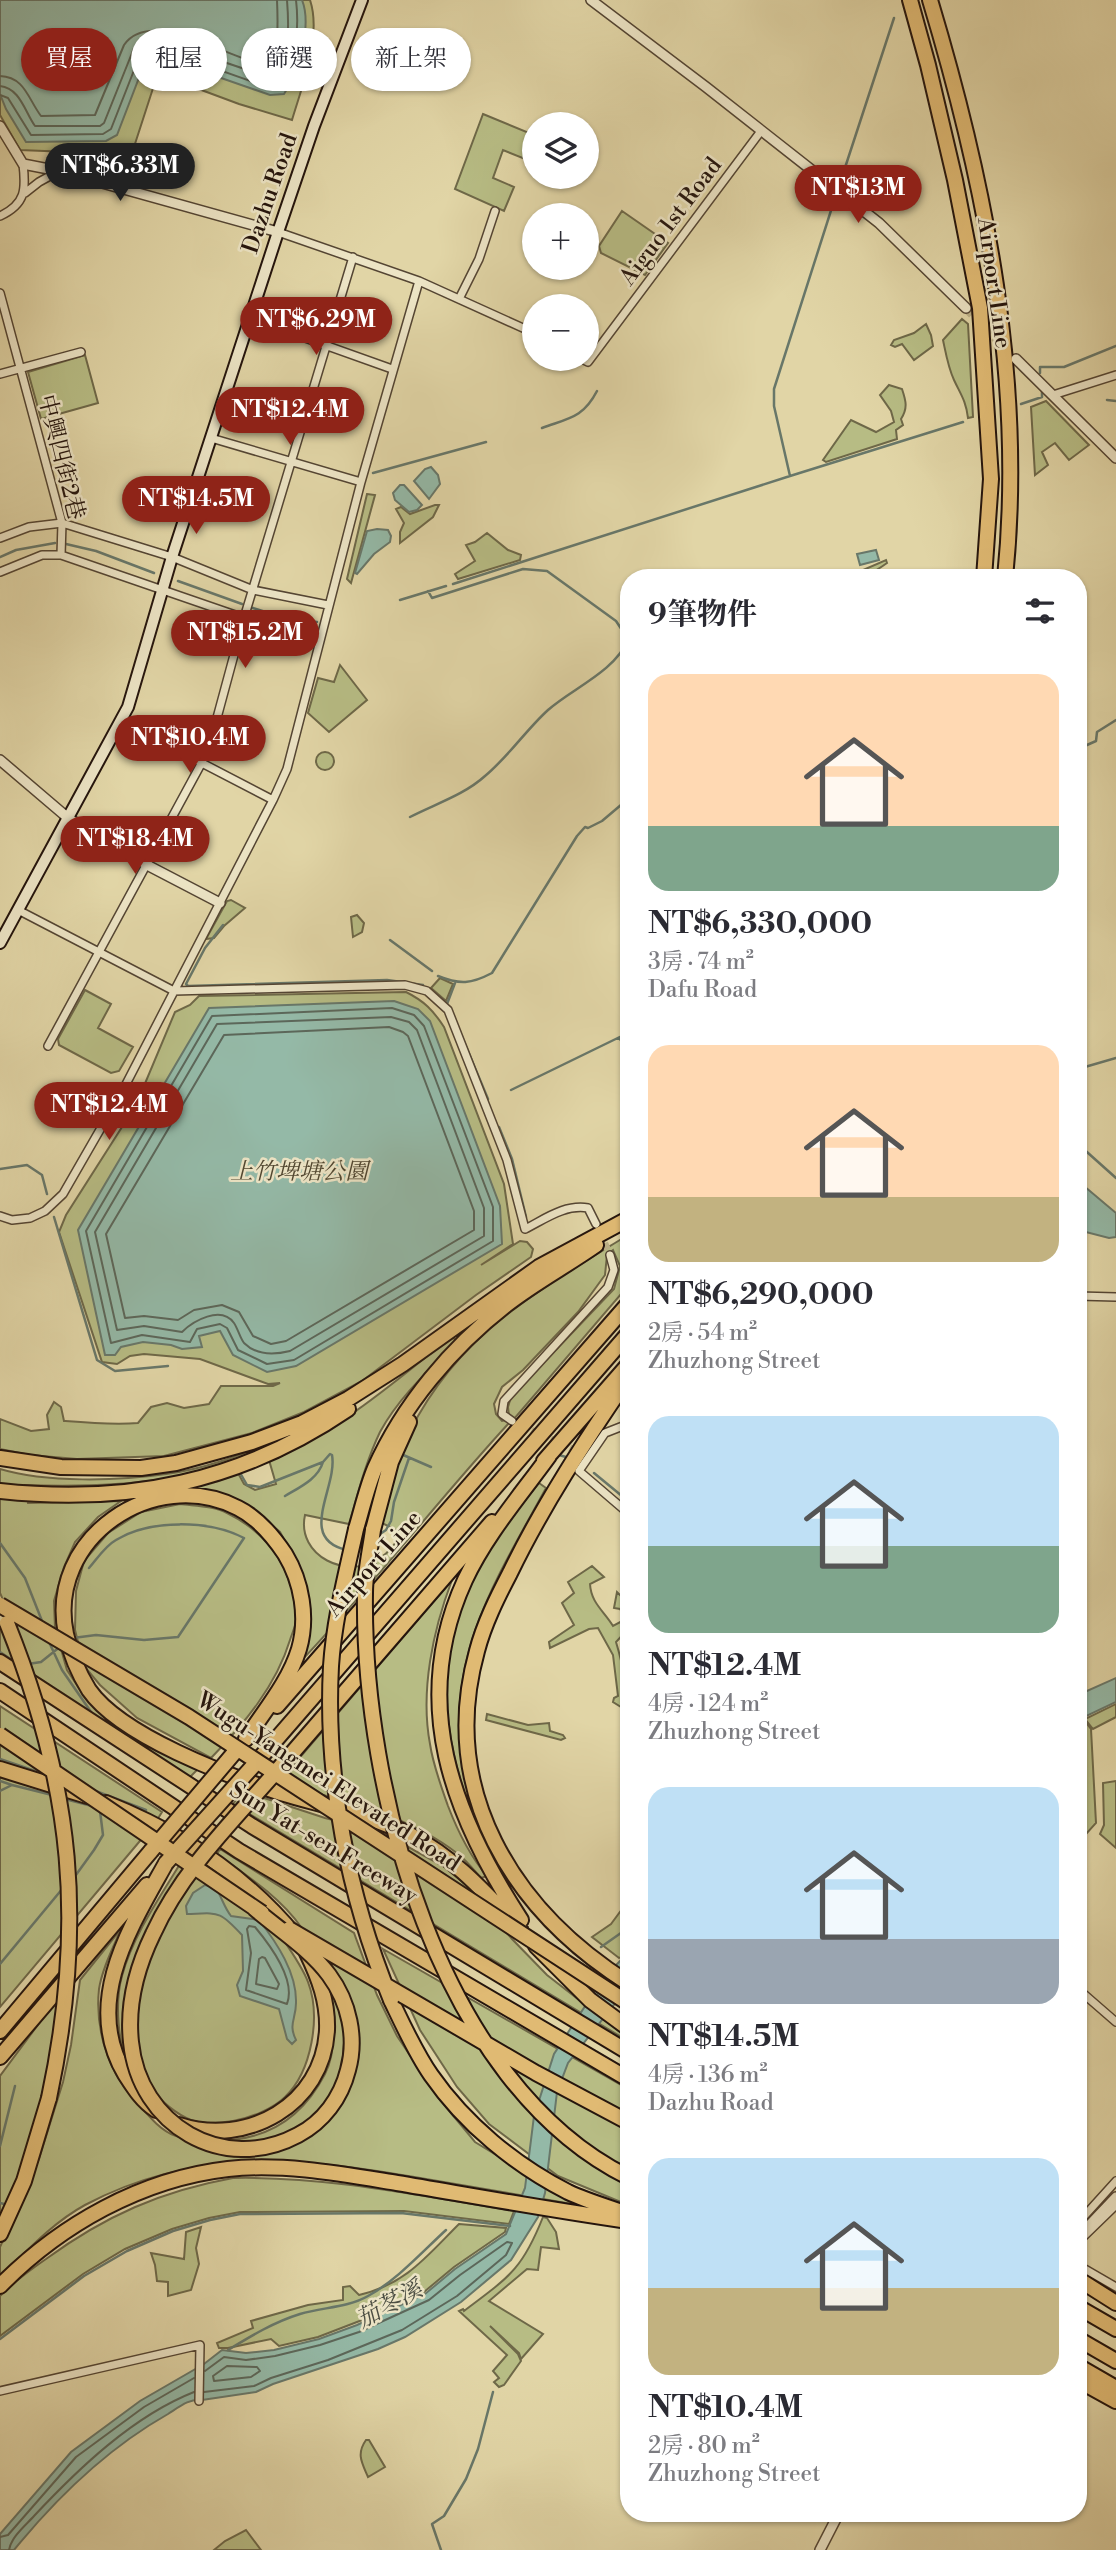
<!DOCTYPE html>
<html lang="zh-TW">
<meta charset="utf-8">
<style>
body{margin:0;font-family:"Libre Bodoni","Noto Serif TC",serif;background:#f2f2f3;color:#2b2b33;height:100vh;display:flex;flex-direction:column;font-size:26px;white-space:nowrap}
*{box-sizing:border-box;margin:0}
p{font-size:23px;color:#7c7c81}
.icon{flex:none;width:38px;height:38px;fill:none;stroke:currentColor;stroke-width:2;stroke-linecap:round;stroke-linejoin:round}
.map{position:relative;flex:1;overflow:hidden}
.drawer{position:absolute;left:620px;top:569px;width:467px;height:1953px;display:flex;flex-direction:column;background:#fff;border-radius:28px;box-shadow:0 2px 5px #0004}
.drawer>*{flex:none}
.top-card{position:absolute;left:21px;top:28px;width:494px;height:63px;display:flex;gap:14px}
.fabs{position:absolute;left:522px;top:112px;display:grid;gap:14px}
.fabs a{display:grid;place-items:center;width:77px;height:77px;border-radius:50%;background:#fff;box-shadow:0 2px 5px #0004;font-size:35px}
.price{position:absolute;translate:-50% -60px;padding:0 16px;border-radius:24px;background:#8f2418;color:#fff;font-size:23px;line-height:46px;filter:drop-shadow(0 2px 4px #0008)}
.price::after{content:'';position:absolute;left:50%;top:42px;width:21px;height:16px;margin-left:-10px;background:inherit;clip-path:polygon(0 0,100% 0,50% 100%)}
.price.on{background:#222;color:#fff}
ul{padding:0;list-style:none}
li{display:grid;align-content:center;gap:14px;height:371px;padding:0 28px}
li span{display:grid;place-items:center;height:217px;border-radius:21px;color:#555}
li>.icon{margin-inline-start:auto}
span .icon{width:126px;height:126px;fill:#fffc;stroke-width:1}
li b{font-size:30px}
h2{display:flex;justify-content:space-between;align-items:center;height:84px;padding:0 28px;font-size:30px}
.pill{padding:0 24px;border-radius:32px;background:#fff;box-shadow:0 2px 5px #0004;font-size:24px;line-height:63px}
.pill.on{background:#8f2418;color:#fff}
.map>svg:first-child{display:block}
</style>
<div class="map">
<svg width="1116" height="2550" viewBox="0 0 1116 2550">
<rect width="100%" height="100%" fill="#e1d5a6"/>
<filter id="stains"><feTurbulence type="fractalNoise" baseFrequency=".00286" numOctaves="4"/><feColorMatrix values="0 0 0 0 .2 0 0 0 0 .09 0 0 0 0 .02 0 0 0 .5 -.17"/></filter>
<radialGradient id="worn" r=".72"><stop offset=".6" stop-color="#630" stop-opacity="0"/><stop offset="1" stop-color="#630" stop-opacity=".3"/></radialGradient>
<path fill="#b7bc84" stroke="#6e6848" stroke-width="2" d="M0,0H310C322,36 302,86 292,120L239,104L161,75L156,79L133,150L118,154L20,150L0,115Z
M483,114L534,135L525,159L503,150L493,178L514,187L504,211L455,189Z
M622,211L668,243L645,275L601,253L599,246Z
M962,319L968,324L973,417L968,418C966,401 961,395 954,380C948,367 946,354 943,340Z
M926,324L931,335L933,346L914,360L902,344L895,347L891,345L894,340L914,333Z
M85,355L98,403L41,419L28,372Z
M889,385L902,389C906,401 908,408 901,419L903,425L896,430L897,439L826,462L823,460L851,420L876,432L894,422L891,411L880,395Z
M1046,401L1089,445L1069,460L1055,443L1042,452L1048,465L1035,475L1031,407Z
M367,494L375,495L351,583L347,579Z
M435,505H439L433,517L400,543V532L404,523L396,509L401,507L410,514Z
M487,533L508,550L521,555L520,560L458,579L455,574L475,561L466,545L475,542Z
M886,560L887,563C873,573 865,578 847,577Z
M340,665L367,700L329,732L308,713L318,678L334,682Z
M316 761a9 9 0 1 1 18 0a9 9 0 1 1-18 0Z
M231,900L245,908L224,926L214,938L206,939L227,901Z
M357,915L364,923L362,932L353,937L351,917Z
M440,978L453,984L446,1001L431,988Z
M85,990L111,1004L98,1028L133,1047L119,1071L111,1073L59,1045L58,1039Z
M406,992C424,1001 433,1010 444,1027L504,1184L513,1244L481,1265L520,1241L527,1242L533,1249L531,1257L476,1295L362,1381L304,1412L252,1433L164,1456L77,1459L30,1455L0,1449V1419L31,1431L49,1429L47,1415L54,1402L61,1407L64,1421C89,1423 113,1425 138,1423L151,1407L167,1403L184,1408L209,1404L221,1386H273L280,1383L268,1384L200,1359L144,1354L130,1356L117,1364L102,1362L59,1232L66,1215L136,1105L175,1012L190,1005L199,996Z
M628,1235V1286L514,1419L509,1416L508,1407L511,1397L614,1289L620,1266L613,1250L607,1255L605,1275L578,1312L523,1370L502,1387L494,1404L496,1414L502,1421L506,1420L509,1423C438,1500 374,1584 302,1660L297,1563L280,1532L255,1511L232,1497L169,1491L238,1473L244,1484L255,1490L276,1484L269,1460C337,1432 395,1382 452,1336L457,1342C429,1370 399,1397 380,1432C366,1461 358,1493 349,1524L305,1515C296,1556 348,1581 380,1558C390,1552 396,1543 402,1533L380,1522C386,1498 391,1473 401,1450C449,1339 531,1295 628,1235Z
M289,1436C209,1483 116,1488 25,1485L28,1503L121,1501L98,1517L75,1542L64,1567L54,1601L55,1628L67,1670L85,1697L108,1718L198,1769L190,1777L0,1654V1623L12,1620L0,1593V1469C46,1483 118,1481 166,1474C208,1469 250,1451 289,1436Z
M539,1483L546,1488C497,1578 448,1651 461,1758C464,1784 474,1811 482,1836C441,1748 430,1653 480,1565C496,1536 518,1509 539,1483Z
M180,1504C195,1506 214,1506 227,1513C252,1525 276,1547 286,1573C292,1587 297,1603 296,1619C296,1626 292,1633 290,1640C276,1686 244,1724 211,1758L137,1718L100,1685L84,1666L75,1630L76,1591L84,1561L108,1533L141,1512Z
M592,1566L604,1577L590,1584C591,1603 604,1611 613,1626L626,1619L620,1609L614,1608L617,1592L626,1601L628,1600V1629L616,1642C623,1665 627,1684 621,1707L613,1702L614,1698L618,1696L613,1655L598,1628L589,1629L550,1648L549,1642L574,1625L562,1603L574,1593L568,1582Z
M452,1580C433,1630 420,1691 430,1744C433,1765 441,1786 448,1806C458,1832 469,1855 487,1876L481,1878C474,1870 467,1861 458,1854C407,1814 339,1799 278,1783Z
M1116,1704V1717L1093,1729L1085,1719Z
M0,1706L162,1812L157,1820L0,1765Z
M487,1714L528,1725L549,1723L550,1731L563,1735L565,1738L561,1740L486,1720Z
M1084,1720L1091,1729L1096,1823L1078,1843V1723Z
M0,1776L93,1803L150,1829L0,2007Z
M1116,1781V1848L1100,1834L1104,1825L1103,1783Z
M243,1791L325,1818L381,1832L443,1866L465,1884L512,1939L547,1975L628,2038V2041L233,1804Z
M220,1849L354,1933L377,1995L397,2036L440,2100L475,2142L578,2205C528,2196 477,2188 426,2179C305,2158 198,2145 85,2205C52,2223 26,2252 0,2277V2247L39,2159L63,2082L71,2045L80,1980L121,1929C113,1948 102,1969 99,1989C95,2027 107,2070 133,2098C144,2110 159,2131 176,2136C183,2138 191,2138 197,2139C254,2146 298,2126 325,2074C345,2035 325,1961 301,1927C280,1897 246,1875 217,1854Z
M186,1854C206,1868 234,1882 252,1899C266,1913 301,1963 308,1982C321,2016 312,2071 285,2097C273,2109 250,2118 233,2121C220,2123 204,2125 191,2120C173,2113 159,2099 146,2084C141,2080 135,2075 131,2069C117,2047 115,2001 122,1976C134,1932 163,1893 186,1854Z
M628,1901V1955L619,1958L592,1937L611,1924Z
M383,1949L628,2089V2205L558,2176L489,2124L457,2087L420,2030Z
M60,1995L50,2069L31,2144L0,2221V2076Z
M233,2178C327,2176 421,2196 514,2211L509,2224L404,2211L240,2212L209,2218L172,2229L125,2249L83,2274L0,2336V2296C14,2282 30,2270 46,2259C105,2216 161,2191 233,2178Z
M543,2217L547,2218L556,2232L559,2249L541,2247L538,2270L527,2269L489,2301L543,2334L521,2359L519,2353L490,2326L518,2354L521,2361L504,2385L499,2387L494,2382L499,2378L493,2371L507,2355L459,2311L463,2309L464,2311C509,2277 522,2270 543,2217Z
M459,2224L506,2228L505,2232L454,2267L424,2292L396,2307L318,2337L279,2346L271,2339L228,2348H219L217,2343L253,2328L251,2321L308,2305L343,2300V2287L350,2286L359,2295C406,2284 426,2257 459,2224Z
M201,2227L196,2248L199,2264L191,2290L168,2296V2282L157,2281L155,2265L151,2253L184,2259L186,2232Z
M366,2440H369L385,2467L368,2477C362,2463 356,2454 366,2440Z
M246,2530L261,2550H214L225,2541Z"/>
<path fill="#94b9a7" stroke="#687769" stroke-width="2" d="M0,0H302C312,25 299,73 284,94L270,95L158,56L147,57L117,135L106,141L26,142L6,109L0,94Z
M431,467L438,475L440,484L429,499L414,481L425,469Z
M400,485H404L422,505L417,510L409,512L395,500L393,493Z
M377,529L388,530L391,536L390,542L374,554L357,574L355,573L367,531Z
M876,550L879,560L860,565L857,554Z
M394,1001L418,1009L430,1021L500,1206L502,1244L296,1366L267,1372L233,1355L220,1331L199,1336L202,1347L182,1349L171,1345L143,1342L121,1347L115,1355H105L78,1230L209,1008Z
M1078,1181L1116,1213V1237L1109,1238L1078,1230Z
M1116,1678V1702L1078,1720V1695Z
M205,1885L216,1888C222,1898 224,1907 231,1916L259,1920C277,1943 297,1973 296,2003C296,2019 288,2024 296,2040L292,2044L287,2039L279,2009L240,1996L237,1985L243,1971L242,1935C219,1910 219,1913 187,1914L186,1906L193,1893Z
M628,1957V1987L568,2063L557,2092L545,2193L538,2217L511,2260L461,2302L405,2337L378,2349L273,2384L256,2392L202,2400C190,2398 179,2407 168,2414C108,2448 58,2496 14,2550H0V2534L71,2452L140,2401L204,2364L222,2350L246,2353L274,2350L319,2339L357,2325L425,2294L455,2269L506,2234L525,2188L534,2116L554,2054L604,1977L621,1960Z"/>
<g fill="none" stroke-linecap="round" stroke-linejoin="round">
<path stroke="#5c675a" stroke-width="2" d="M0,76C25,77 28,99 41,116L95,115L124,45C152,5 231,62 269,65C279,45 278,23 277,0
M0,86C20,88 25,112 35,126H100L104,123L134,48L144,42L162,41L274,79C290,58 289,25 287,0
M0,95L8,98L31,135L103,134L111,129L140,55L146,50L160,49L270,88L279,87C297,68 299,25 296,0
M392,1008L414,1015L424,1026L493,1207V1241L294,1360L267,1364L238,1350L227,1328L220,1324L197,1329L190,1342L142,1335L111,1343L86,1231L212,1016Z
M391,1017L409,1022L417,1030L484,1208V1236L290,1351C274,1355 257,1356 244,1343C240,1338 238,1329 234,1323C221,1305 193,1321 182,1332L144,1326L117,1330L95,1232L217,1024Z
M389,1027L403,1032L408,1036L474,1211V1230L286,1341L271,1344L253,1336L239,1312L222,1305L194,1310L178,1320L144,1316L125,1318L106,1234L224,1035Z
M249,1926L255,1927C270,1945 296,1980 287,2004L246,1990L251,1953L247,1929Z
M262,1957L265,1958L279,1984L277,1989L256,1984L259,1959Z
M227,2366L257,2367L260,2371L251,2377L214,2381L213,2376Z
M204,2392L254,2386L271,2378L328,2360L402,2330L457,2296L506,2255L512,2243L507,2242L460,2275L429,2300L359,2332L320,2345L275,2356L246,2360L224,2357L205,2371
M0,2537L8,2535L76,2457L144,2407L194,2378
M9,2550C11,2537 26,2525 34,2516C78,2469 133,2416 194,2392"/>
<path stroke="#687769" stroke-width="2.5" d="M840,183L894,18
M835,198L774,389V406L790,476L963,422
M1040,373V367H1064L1116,346
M1107,400L1116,401
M1021,404L1042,397V392
M542,428C569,418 583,418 597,391
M373,473L486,442
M66,544L96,551L154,573
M0,557L16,550L55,543
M178,581L242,604
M453,584L790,476
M428,591L432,598L523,569L547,571L616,621L628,639
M400,600L446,586
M253,608L291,620L317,622
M1078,677L1085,670
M1078,749L1096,741L1097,732L1116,720
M410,817C435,804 464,795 485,776C508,757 526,730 548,710C573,688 614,672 628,640
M223,925L205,948L186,984L188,986L387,980L423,985
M390,940L432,971
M438,976C460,985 471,984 492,973L577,836L585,827L588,828L602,821L628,799
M431,990L447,1004L455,983
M452,1013L488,1099
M619,1038L628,1049
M1078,1069L1116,1058
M511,1090L628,1033
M499,1127L512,1159L526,1217
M1078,1144L1116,1178
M0,1169L27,1165L42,1175L47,1194
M54,1217L97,1360L115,1371L168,1366
M401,1454L431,1467
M559,1455L566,1457
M323,1462L330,1454L332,1455C338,1487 296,1539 347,1550
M239,1471L247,1485L260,1487L323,1462C318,1479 300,1487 285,1496
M594,1473L628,1501
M377,1536L386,1530L391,1521L394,1502L409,1458
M0,1543L25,1578L44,1626
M73,1638L96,1635L144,1640L178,1637L244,1538C209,1520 150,1519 116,1540C105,1546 97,1559 89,1568
M49,1642L62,1670L91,1712
M0,1652L15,1662
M28,1664L41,1662L61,1646
M0,1759L47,1775
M0,1781L12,1785L0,1791
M12,1785L52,1795
M93,1790L146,1810
M65,1799L96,1807
M73,1879L94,1850L103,1835L100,1811
M601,1947L628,1928
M0,1964L63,1888
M0,2146L15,2086
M0,2203L4,2204
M0,2339L84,2276L127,2251L173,2231L210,2220L240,2214L401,2213L510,2226
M228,2350C251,2336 274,2322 300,2314C323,2307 347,2308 368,2296C397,2280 422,2252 446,2230
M441,2550L432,2524L444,2516L466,2479L478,2449L493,2392"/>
<path stroke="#bbaf87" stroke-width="7" stroke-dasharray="7 3.5" stroke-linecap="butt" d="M596,1224L610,1255
M522,1426L581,1453"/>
<path stroke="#bbaf87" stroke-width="9" stroke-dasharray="9 4.5" stroke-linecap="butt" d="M966,308L1016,359"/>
<defs>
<path id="minor" d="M25,193L39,182L59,171
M0,216C26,204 26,189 23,164
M278,232L419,281L534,333
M0,293L62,523L61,555
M459,299L479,259L495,211
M249,318L392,369
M582,359L588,362L761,131
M0,374L81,352
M1053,395L1116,375
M211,438L361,482
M0,538L29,527L62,523L172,557L253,590L328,605
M0,572L42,555H61L244,618L319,638
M121,721L273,800
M18,910L174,991L405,985L427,991L448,1010L507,1160L525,1229C545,1219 565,1204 588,1208L596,1224
M48,1046L201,764L211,740L244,618L353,257
M0,1216L12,1220L30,1218L45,1211L63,1194L124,1088L273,800L287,769L361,482L419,281
M1078,1296L1116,1297
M512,1421L502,1414L504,1401L608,1287L614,1270L610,1255
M628,1424L605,1433L579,1471L628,1513
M1078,1989L1116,2022
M1078,2223L1116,2181
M1078,2242L1116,2205
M1078,2265L1116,2287
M0,2391L200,2345L199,2401"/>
<path id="tertiary" d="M591,0L706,87L879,223L966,308
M0,126L23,164L59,171L278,232
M1016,359L1116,458
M0,760L68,818L147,865L220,903
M1078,2237L1116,2197
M820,2550L839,2513"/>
<path id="secondary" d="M0,943L128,707L172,557L278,232L314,126L362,0"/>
<path id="motorway" d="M910,0L928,65L955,180L980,308L991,479L984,578
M930,0C986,186 1025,383 1005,578
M628,1378C585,1441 543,1505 510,1573C497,1598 484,1624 477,1651C438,1791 513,1910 628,1983
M0,1458L61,1467L141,1468L176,1463L252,1442L302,1423L348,1399L403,1364L539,1267L628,1219
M544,1461L628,1365
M0,1491C128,1505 241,1482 348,1409
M356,1529C362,1509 367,1487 375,1468C403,1405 452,1347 506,1305C534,1283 566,1266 596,1245
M373,1530L391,1462L409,1422
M0,1662L252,1826L628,2052
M0,1691L239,1851L628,2079
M277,1706L628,1304
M246,1739C264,1711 289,1682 299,1649C308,1618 302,1582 285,1554C273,1536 258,1518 238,1508C154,1465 46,1538 66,1634C70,1652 79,1674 89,1690C121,1736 228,1776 281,1793C325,1806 371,1815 412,1836C456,1859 486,1894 520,1929
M254,1765L628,1334
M281,1766L492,1522
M0,1769L87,1796
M106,1803C179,1832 245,1875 296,1937
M521,1920C452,1814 409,1702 465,1580C486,1535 520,1496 549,1456
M536,1946L590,2000L628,2028
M391,2000C403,2025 415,2052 431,2075C465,2124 515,2165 568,2192C587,2201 608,2207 628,2214
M0,2031L151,1851
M0,2057L147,1885
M156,2110C142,2101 134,2088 125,2074C82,2002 131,1926 166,1863
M179,2125C247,2147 323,2105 327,2030C328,2002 319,1978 307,1953
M0,2234L24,2181L49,2098
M1078,2279L1116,2303
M0,2286C60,2225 141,2179 228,2169C284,2163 342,2174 397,2183C474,2196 551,2210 628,2221
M1078,2307L1116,2329
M1078,2339L1116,2361
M1078,2366L1116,2388
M1078,2380L1116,2401"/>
</defs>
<use href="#minor" stroke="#544533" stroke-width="10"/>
<use href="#tertiary" stroke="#544533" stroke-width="12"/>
<use href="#secondary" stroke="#25150d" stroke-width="14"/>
<use href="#motorway" stroke="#25150d" stroke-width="18"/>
<use href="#minor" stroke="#ece4c5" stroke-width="7"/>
<use href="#tertiary" stroke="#ece4c5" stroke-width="9"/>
<use href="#secondary" stroke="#ece4c5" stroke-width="10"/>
<use href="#motorway" stroke="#e0ba73" stroke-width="14"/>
<defs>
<path id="motorway-bridge" d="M356,1529C346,1574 334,1620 331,1666C325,1779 348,1895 391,2000
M373,1530C370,1551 365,1572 365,1593C362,1789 439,2083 628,2177
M0,1605L189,1717L628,2003
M7,1623C73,1787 86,1925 49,2098
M0,1735L262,1913
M151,1851L234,1753
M166,1863L254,1765
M254,1908C278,1929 310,1949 329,1975C349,2002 357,2038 348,2070C341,2098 323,2122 298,2135C223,2175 139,2125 131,2042C127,2005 137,1967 153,1934C182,1870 235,1819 281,1766
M289,1929L536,2073L628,2122"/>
</defs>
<use href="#motorway-bridge" stroke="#25150d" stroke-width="18" stroke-linecap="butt"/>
<use href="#motorway-bridge" stroke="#e0ba73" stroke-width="14"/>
</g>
<g text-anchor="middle" stroke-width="5" stroke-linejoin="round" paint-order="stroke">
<g font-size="23" fill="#25150d" stroke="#ece4c5">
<text transform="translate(269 193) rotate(-71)" y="8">Dazhu Road</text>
<text transform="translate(670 221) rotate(-53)" y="8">Aiguo 1st Road</text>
<text transform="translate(995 283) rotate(82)" y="8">Airport Line</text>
<text transform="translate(62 457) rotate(76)" y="8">中興四街2巷</text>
<text transform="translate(373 1563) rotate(-49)" y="8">Airport Line</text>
<text transform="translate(329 1781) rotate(33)" y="8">Wugu-Yangmei Elevated Road</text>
<text transform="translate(324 1842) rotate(31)" y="8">Sun Yat-sen Freeway</text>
</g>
<g font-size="23" font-style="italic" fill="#514731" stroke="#ece4c5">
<text x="299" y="1179">上竹埤塘公園</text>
</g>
<g font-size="24" font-style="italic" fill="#4c4e43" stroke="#ece4c5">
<text transform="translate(389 2304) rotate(-29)" y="8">茄苳溪</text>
</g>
</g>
<rect width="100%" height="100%" filter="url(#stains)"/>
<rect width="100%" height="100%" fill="url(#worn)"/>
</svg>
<div class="fabs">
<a><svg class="icon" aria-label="layers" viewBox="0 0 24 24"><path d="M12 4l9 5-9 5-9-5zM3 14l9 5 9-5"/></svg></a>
<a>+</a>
<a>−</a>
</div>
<b class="price on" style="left:120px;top:203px">NT$6.33M</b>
<b class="price" style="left:858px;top:225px">NT$13M</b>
<b class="price" style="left:316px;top:357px">NT$6.29M</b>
<b class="price" style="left:290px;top:447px">NT$12.4M</b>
<b class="price" style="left:196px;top:536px">NT$14.5M</b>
<b class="price" style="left:245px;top:670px">NT$15.2M</b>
<b class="price" style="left:190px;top:775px">NT$10.4M</b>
<b class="price" style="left:135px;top:876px">NT$18.4M</b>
<b class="price" style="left:109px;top:1142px">NT$12.4M</b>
<div class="top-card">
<a class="pill on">買屋</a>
<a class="pill">租屋</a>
<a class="pill">篩選</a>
<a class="pill">新上架</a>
</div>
<section class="drawer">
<h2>9筆物件<svg class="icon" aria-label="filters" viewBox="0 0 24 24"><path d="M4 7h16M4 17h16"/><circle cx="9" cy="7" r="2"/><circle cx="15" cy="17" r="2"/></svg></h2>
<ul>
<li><span style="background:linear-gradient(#ffd9b3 70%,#7fa58c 0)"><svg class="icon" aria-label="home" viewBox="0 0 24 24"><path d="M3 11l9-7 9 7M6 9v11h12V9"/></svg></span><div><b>NT$6,330,000</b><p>3房 · 74 m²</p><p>Dafu Road</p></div></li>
<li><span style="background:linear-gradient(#ffd9b3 70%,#c2b280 0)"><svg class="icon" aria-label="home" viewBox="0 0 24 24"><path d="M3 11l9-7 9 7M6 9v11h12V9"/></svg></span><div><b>NT$6,290,000</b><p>2房 · 54 m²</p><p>Zhuzhong Street</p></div></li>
<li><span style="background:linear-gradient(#bfe0f5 60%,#7fa58c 0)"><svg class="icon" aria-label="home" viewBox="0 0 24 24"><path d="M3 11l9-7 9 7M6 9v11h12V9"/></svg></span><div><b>NT$12.4M</b><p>4房 · 124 m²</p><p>Zhuzhong Street</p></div></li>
<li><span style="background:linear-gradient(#bfe0f5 70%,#9aa5b1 0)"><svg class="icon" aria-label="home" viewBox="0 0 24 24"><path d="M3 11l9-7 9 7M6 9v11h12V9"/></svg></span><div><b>NT$14.5M</b><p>4房 · 136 m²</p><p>Dazhu Road</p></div></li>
<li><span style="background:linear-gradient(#bfe0f5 60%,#c2b280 0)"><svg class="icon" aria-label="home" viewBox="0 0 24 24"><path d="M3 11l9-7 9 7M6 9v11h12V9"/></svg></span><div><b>NT$10.4M</b><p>2房 · 80 m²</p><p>Zhuzhong Street</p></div></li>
</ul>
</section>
</div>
